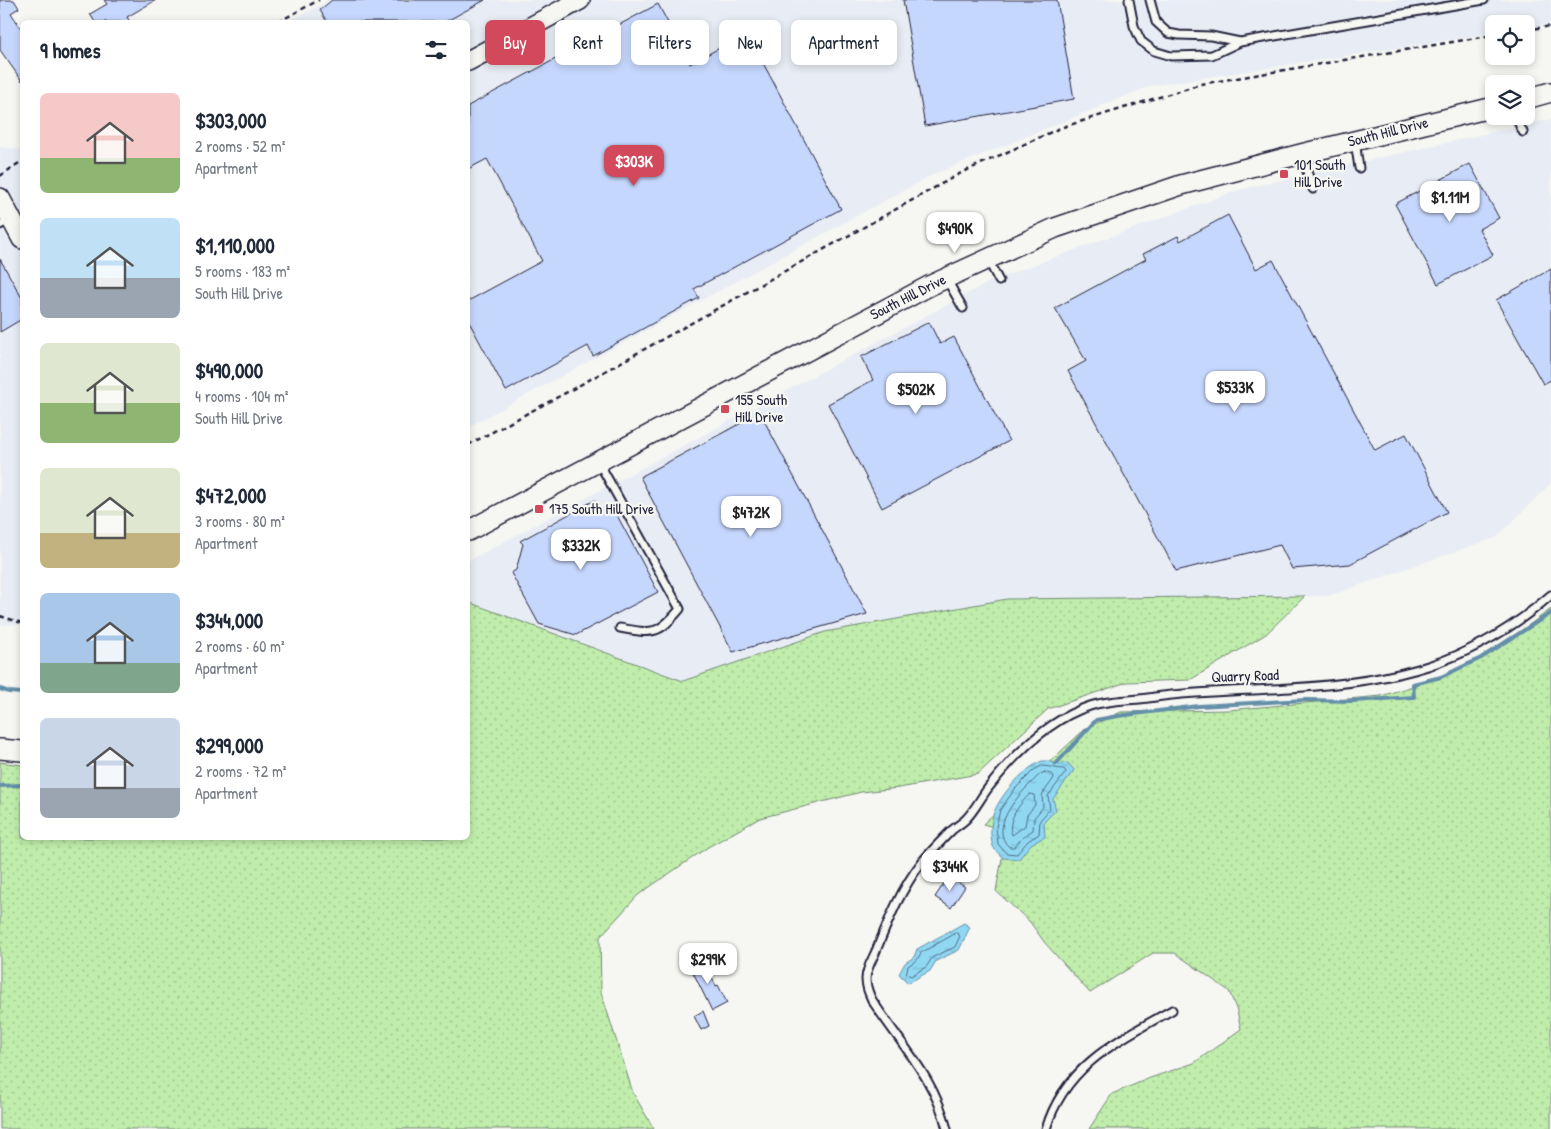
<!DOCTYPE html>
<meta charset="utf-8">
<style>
body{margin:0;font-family:"Patrick Hand",sans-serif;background:#f6f6f7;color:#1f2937;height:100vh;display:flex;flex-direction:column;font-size:19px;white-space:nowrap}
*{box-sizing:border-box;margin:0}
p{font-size:16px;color:#747a83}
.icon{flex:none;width:28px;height:28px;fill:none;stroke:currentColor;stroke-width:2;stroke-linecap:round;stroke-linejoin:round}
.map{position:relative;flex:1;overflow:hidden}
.sheet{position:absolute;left:20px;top:20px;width:450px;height:820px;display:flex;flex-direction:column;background:#fff;border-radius:8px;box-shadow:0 2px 8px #0003}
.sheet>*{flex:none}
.top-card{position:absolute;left:485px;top:20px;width:475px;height:45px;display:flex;gap:10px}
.tools{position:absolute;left:1485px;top:15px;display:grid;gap:10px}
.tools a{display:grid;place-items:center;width:50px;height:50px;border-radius:8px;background:#fff;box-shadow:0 2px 8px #0003;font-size:25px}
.price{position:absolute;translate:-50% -42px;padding:0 11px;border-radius:10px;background:#fff;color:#222;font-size:16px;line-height:32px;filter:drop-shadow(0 1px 2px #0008)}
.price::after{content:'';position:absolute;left:50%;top:30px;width:15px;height:11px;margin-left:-8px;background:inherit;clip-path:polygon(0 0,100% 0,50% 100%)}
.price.on{background:#d1495b;color:#fff}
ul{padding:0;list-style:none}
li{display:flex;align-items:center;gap:15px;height:125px;padding:0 20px}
li span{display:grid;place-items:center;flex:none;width:140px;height:100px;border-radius:8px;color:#555}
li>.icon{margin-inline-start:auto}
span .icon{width:60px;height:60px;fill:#fffc;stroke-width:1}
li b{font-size:21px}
h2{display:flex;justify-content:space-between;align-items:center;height:60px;padding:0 20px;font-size:21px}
.pill{padding:0 18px;border-radius:8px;background:#fff;box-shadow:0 2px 8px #0003;font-size:18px;line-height:45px}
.pill.on{background:#d1495b;color:#fff}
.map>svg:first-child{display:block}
</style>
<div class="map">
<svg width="1551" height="1129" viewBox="0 0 1551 1129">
<defs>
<pattern id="grass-dots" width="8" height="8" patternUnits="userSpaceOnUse" patternTransform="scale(1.25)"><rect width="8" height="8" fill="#c0edab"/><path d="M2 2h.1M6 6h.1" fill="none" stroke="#a5cb94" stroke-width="1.8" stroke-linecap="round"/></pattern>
<pattern id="water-ripples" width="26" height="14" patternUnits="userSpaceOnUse" patternTransform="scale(1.25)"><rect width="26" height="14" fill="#90d8f2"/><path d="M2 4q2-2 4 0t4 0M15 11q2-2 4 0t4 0" fill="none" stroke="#7cb9d0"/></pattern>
</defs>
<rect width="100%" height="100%" fill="#f6f6f2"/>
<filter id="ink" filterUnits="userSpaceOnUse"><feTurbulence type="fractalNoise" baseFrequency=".02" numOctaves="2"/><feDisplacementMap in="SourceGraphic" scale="10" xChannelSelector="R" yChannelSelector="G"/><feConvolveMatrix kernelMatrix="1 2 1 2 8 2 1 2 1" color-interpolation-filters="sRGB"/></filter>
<g filter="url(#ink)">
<path fill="#e8edf5" d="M327,0H1551V24L1526,27V24H1494V33L1150,86L932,175L468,427V22H287L323,4Z
M1551,119V483L1497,537L1328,596L1007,599L825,632L683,681L468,602V561L993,280L1238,190Z
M0,147L22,150V624L2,625L0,623Z"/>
<path fill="url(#grass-dots)" stroke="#718873" d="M1305,596L1266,634L1190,680L1127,682L1048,709L978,774L899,788L861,792L760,818L708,847L638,895L600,937L601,992L633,1093L654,1129H0V762L22,765V838H468V602L683,681L825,632L1007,599Z
M1551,609V1129H1089L1112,1094L1150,1078L1194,1063L1241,1029L1237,1011L1229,991L1175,953H1153L1090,993L1045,943L1030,922L996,891L1007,831L983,824L1086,728L1121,712L1228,710L1381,696L1445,676L1490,653Z"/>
<path fill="url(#water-ripples)" stroke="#648fa9" d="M1042,761H1048L1056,764L1068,763L1074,770L1053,799L1056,810L1044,822L1045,837L1031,844L1019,859L1003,858C1000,855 994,850 993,846C989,836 991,817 996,808C1004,791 1025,768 1042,761Z
M964,923L970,927L959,950L936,961L930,971L908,983L899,974L905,963L914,957L917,949Z"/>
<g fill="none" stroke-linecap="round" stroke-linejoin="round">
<path stroke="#4e6b84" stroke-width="1" d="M1042,766C1050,766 1056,769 1064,769L1066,772L1048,796L1050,809L1040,820L1039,834L1028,841L1017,854L1006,853L998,844L996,827L1000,810L1015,789L1034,770Z
M1045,772L1053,775L1054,778L1042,795L1043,807L1034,818L1033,830L1024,836L1014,847H1009C989,828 1016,798 1030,784C1036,779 1038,774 1045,772Z
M1030,794L1034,795L1035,805L1027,815L1025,826L1012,835C1006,821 1020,803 1030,794Z
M957,933L960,936L955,947L933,957L926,967L911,976L906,974L908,966L917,960L921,953Z"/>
<path stroke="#648fa9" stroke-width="4" d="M0,689L9,692L22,693
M1056,764L1096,720L1118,716L1199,706L1306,700L1353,701L1414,697L1413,684L1441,677L1481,658L1551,613
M0,786L22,785"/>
</g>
<path fill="#c6d7fd" stroke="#22223b" d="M0,0H14L19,8L11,13L22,30V81L0,50Z
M104,0H156L127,17L130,22H95L90,14L107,4Z
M332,0H485L445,22H327L320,10Z
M903,0H1057L1074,99L925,126Z
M658,4L690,64L747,33L841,209L694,289L699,298L593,356L588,346L506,391L468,320V301L542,261L487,159L468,169V106Z
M1470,164L1499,218L1479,229L1493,255L1438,284L1395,204Z
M1228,215L1256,269L1273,260L1375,450L1406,434L1447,512L1350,564L1292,569L1280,545L1176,571L1068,371L1086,361L1055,308L1146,259L1143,254L1178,236L1180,241Z
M0,259L22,298V319L0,332Z
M1551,269V380L1543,384L1496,300Z
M929,322L940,344L954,337L1009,441L882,508L828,404L873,380L861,357Z
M760,413L867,614L733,652L640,477Z
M595,500L600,511L611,504L658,592L576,635L539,624L511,573L516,570L523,544L520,541Z
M949,876L965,887L951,908L935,897Z
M690,959L707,962L709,972L716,986L718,985L727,1003L712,1011L691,968L693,967Z
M703,1011L709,1026L701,1030L694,1016Z"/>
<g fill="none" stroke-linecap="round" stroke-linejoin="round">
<defs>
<path id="lane" d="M1129,0L1134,26L1141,41L1154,51L1171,56L1212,55L1240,42L1484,0
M1150,0L1156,22L1168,33L1179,35L1211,36L1240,42
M1515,116L1523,132
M1355,141L1359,168
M1301,154L1313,189
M0,225L11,219
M988,260L999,281
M947,280L963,308
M598,461L680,609C658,635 653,634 620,628
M947,1129C934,1076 900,1044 872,1000C869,994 866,987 866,979C866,969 872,960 876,951C889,919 901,889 922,862C931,851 942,840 952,830C957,826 962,823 966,819C975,810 981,797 989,787C1015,754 1049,719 1090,706C1110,699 1133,701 1155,697C1199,691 1244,691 1290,688C1394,682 1471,665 1551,595
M1046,1129C1065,1065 1119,1040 1172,1010"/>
<path id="secondary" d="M468,61L580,0
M1526,99L1551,92
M0,198L22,239
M468,531L929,286L1055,228L1181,185L1301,154L1494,107
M0,749L22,751"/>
</defs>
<use href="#lane" stroke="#22223b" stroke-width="11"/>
<use href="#secondary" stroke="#22223b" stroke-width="22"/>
<path stroke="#22223b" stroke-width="2.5" stroke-dasharray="5 4" stroke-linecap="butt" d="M278,22L319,0
M1526,30L1551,26
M0,176L22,161
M468,445L571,390L961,173L1060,128L1201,84L1494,35
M0,616L22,623"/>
<use href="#lane" stroke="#f6f6f2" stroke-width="7"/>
<use href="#secondary" stroke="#f6f6f2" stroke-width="19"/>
</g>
</g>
<g fill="#d1495b" stroke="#f6f6f2" stroke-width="2">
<rect x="1279" y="169" width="10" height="10" rx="2.5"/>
<rect x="720" y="404" width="10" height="10" rx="2.5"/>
<rect x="534" y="504" width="10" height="10" rx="2.5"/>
</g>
<g text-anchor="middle" stroke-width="4.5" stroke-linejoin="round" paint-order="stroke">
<g font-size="15" fill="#22223b" stroke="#f6f6f2">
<text transform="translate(1388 132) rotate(-14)" y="5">South Hill Drive</text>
<text transform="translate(908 297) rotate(-27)" y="5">South Hill Drive</text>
<text transform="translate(1245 676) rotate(-2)" y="5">Quarry Road</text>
</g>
<g font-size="15" fill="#22223b" stroke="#f6f6f2" text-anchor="start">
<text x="1294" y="170">101 South<tspan x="1294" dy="17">Hill Drive</tspan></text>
<text x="735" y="405">155 South<tspan x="735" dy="17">Hill Drive</tspan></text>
<text x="549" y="514">175 South Hill Drive</text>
</g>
</g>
</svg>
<div class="tools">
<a><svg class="icon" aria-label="locate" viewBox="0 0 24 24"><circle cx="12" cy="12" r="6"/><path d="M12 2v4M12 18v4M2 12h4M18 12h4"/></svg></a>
<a><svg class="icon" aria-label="layers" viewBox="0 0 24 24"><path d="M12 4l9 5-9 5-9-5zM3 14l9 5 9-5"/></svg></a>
</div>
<b class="price on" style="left:634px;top:187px">$303K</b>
<b class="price" style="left:1450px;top:223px">$1.11M</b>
<b class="price" style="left:955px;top:254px">$490K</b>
<b class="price" style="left:1235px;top:413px">$533K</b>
<b class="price" style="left:916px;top:415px">$502K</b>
<b class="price" style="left:751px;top:538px">$472K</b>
<b class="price" style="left:581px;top:571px">$332K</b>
<b class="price" style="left:950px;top:892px">$344K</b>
<b class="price" style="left:708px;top:985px">$299K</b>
<div class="top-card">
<a class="pill on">Buy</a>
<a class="pill">Rent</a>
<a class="pill">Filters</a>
<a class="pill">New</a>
<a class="pill">Apartment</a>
</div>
<section class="sheet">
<h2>9 homes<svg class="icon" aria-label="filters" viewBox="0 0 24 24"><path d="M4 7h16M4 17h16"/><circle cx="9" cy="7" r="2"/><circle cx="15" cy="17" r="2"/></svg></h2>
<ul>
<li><span style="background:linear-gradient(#f6c9c9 65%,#8fb573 0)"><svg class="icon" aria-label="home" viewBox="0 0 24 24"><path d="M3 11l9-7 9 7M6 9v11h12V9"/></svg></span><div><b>$303,000</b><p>2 rooms · 52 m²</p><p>Apartment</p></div></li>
<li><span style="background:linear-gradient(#bfe0f5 60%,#9aa5b1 0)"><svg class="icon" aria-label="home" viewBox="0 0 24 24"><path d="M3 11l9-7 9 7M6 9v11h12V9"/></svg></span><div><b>$1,110,000</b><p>5 rooms · 183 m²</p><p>South Hill Drive</p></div></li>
<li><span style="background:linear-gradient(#dfe7d0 60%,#8fb573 0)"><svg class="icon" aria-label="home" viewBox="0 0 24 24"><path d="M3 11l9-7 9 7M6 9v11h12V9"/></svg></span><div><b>$490,000</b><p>4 rooms · 104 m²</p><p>South Hill Drive</p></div></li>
<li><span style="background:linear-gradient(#dfe7d0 65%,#c2b280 0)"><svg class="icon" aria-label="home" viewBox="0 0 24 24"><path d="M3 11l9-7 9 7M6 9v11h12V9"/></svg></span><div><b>$472,000</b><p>3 rooms · 80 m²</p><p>Apartment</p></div></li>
<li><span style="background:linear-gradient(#a9c7e8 70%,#7fa58c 0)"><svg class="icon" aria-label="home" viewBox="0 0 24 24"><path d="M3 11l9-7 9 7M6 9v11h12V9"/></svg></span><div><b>$344,000</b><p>2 rooms · 60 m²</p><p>Apartment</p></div></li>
<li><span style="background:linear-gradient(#c9d6e8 70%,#9aa5b1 0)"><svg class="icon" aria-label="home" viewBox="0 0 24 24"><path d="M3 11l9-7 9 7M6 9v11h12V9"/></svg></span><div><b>$299,000</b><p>2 rooms · 72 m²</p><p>Apartment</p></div></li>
</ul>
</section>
</div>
